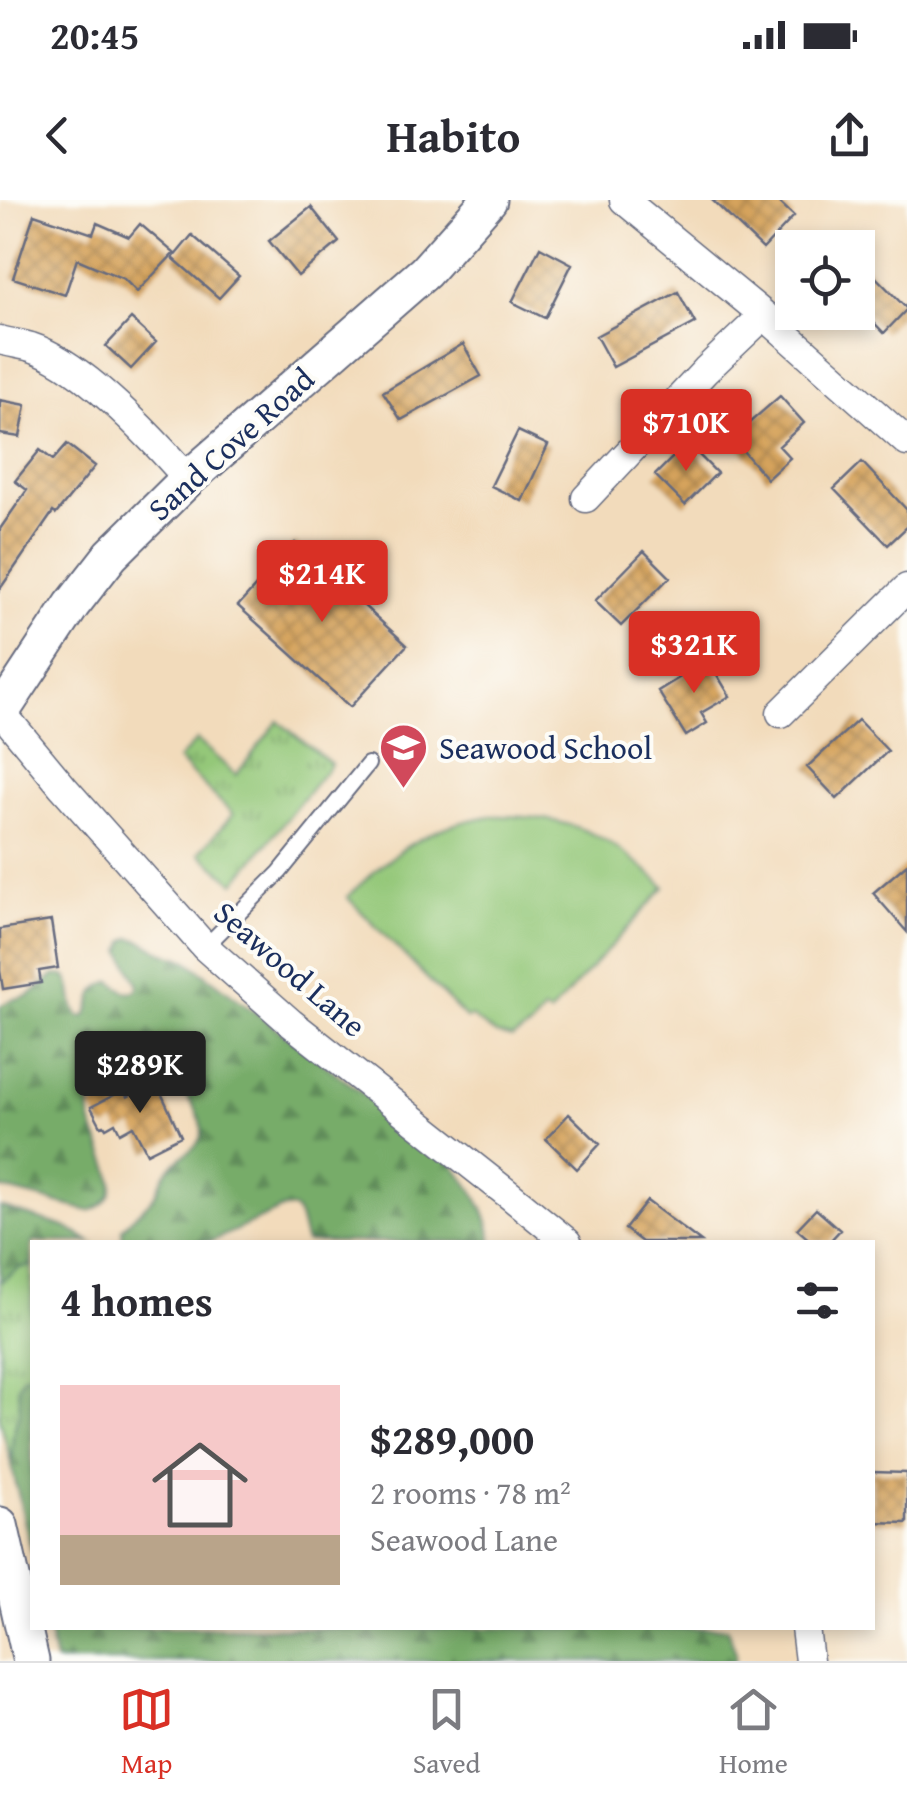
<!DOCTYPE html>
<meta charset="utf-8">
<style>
body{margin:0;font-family:"Gentium Book Plus",serif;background:#f2f2f3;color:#2b2b33;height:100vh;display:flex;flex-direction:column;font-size:38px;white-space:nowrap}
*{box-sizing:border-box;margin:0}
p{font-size:32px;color:#7c7c81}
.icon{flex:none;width:55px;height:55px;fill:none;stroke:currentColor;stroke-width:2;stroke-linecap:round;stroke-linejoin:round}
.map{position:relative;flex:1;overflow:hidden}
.details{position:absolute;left:30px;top:1040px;width:845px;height:390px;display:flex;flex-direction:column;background:#fff;border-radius:0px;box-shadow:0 5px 15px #0003}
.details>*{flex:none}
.controls{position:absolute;left:775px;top:30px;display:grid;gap:20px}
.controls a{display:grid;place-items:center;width:100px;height:100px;border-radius:0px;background:#fff;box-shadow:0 5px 15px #0003;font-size:50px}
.price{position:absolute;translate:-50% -85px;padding:0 22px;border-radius:10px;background:#d93025;color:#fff;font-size:32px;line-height:65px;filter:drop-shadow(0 2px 5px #0008)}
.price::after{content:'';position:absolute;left:50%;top:60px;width:30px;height:22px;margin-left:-15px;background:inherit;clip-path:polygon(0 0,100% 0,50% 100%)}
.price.selected{background:#222;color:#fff}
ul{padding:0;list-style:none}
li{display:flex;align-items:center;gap:30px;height:250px;padding:0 30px}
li+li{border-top:2px solid #e1e1e2}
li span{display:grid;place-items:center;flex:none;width:280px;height:200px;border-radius:0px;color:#555}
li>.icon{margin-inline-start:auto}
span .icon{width:120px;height:120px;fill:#fffc;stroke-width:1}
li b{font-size:42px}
h2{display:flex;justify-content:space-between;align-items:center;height:120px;padding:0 30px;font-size:42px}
.status{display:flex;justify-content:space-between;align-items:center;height:70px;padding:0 50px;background:#fff;direction:ltr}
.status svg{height:28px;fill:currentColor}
header{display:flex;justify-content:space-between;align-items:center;height:130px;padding:0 30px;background:#fff;font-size:45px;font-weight:600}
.dock{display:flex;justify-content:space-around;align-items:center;height:140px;border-top:2px solid #e1e1e2;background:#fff;font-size:28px;color:#7c7c81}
.dock a{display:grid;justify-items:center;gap:5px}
.dock .selected{color:#d93025}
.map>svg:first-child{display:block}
</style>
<div class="status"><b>20:45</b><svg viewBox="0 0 49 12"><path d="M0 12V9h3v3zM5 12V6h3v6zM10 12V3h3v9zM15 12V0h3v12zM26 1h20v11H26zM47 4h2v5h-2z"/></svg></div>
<header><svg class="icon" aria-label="back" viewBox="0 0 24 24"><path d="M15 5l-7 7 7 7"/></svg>Habito<svg class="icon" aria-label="share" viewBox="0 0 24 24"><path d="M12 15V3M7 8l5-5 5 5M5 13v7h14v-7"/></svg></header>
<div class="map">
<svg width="907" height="1461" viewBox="0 0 907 1461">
<defs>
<pattern id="grass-tufts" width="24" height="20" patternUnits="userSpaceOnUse" patternTransform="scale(2.5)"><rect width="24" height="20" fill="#94c879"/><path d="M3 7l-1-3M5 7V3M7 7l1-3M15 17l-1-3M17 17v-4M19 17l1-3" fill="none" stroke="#78a366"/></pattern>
<pattern id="forest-firs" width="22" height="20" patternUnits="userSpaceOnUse" patternTransform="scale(2.5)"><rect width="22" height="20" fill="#77ac69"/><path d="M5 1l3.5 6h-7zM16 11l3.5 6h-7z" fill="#618c5a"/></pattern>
<pattern id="building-cross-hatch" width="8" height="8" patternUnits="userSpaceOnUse" patternTransform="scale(2.5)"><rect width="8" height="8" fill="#d5a35c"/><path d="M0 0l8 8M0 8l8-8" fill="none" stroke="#ac854f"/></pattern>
</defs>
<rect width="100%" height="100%" fill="#fdfcf7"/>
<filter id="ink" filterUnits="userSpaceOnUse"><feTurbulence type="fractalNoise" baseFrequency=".01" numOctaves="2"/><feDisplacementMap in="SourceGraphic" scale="20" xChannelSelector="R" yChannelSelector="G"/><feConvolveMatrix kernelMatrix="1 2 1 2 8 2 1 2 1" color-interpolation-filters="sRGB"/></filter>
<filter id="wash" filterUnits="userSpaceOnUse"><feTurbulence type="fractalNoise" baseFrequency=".0048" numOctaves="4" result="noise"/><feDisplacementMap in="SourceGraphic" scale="40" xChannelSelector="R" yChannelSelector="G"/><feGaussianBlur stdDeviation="2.25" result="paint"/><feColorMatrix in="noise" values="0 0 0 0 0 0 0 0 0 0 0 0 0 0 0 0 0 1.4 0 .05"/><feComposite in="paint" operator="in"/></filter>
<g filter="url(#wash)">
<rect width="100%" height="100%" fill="#f2dbbb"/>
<path fill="url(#grass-tufts)" stroke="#587c6c" stroke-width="2.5" d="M278,521L331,564L235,683L199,653L233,614L178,560L197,540L236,575Z
M32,1065V1175L18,1186L20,1208L13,1235L11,1263L0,1219V1082L19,1068Z"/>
<path fill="url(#forest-firs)" stroke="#496e64" stroke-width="2.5" d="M130,738C144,740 152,747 164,753C174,757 181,757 190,763L447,957C468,983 489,1008 492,1042H306C301,1031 302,1016 293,1008H284L210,1042H123L122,1029C131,1017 145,1009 154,996C160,988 161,978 168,970C188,947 215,945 195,909C190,900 185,892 177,885C163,871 139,868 120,874C35,902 161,988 89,1011L0,988V806L11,800L28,796L55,775L65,776C76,789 68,805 80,817L86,816C96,801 86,790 112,781C120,788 126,795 137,790L139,785L122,752L125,742Z
M0,1007L65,1027L91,1042H32V1065L19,1068L0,1082Z
M32,1175V1353L11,1263L13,1235L20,1208L18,1186L23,1176Z
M48,1428H727L736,1453L735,1461H55Z"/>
<path fill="#94c879" stroke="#587c6c" stroke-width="2.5" d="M491,616C570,614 608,634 665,687L549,814L544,810L531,827L512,838L496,834L470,816L467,819L347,697C394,652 425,626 491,616Z"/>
<g id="blocks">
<path fill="url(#building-cross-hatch)" d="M712,0H777L794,16L763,49Z
M311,7L339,42L298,76L269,41Z
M34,14L93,34L97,23L129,37L140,24L174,53L137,92L124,79L77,59L65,95L13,78Z
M192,35L239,76L219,98L173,58Z
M540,47L572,64L545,118L512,102Z
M858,59L907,109L884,133L858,106Z
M678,92L695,123L613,167L596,136Z
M131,119L156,142L131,169L106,146Z
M463,144L481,176L401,220L383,192Z
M780,196L804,223L779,246L790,258L767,279L732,238Z
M0,200L26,205L20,237L0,234Z
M518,231L548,245L522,301L491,286Z
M687,243L717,273L685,305L655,275Z
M67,244L95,266L56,314L53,312L0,389V329L27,290L15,281L40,250L53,260Z
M862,262L907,310V327L888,345L834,289Z
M295,343L407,445L350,507L238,406Z
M644,351L670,377L621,426L595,401Z
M708,460L730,496L701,513L707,523L686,536L658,491Z
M858,520L888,551L837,599L807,567Z
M907,664V732L873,693Z
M51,721L58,768L39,771L41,783L3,789L0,771V729Z
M156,882L181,936L147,953L133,926L120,933L115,923L106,928L104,925L101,926L91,907L124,890L127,897Z
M569,914L600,944L577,969L546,939Z
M647,1001L701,1042H642L625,1029Z
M816,1009L840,1030L829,1042H812L797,1029Z
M872,1272L907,1273V1323L872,1322Z"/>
</g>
</g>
<g filter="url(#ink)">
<use href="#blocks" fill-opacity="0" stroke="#666b7f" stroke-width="2.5"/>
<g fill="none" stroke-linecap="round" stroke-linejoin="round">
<defs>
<path id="service" d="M205,747L280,672L368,564"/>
<path id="minor" d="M624,0L764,115L907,242
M0,140C10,143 21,144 31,147C83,164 152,238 188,279
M586,298L706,170L764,115
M1,512L63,587L205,747L291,823L512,997L567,1042
M781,513L907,388
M805,1428L809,1461"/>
<path id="tertiary" d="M0,514L72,405L111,355L188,279L425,72L489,0
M0,1325L31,1461"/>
</defs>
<use href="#service" stroke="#666b7f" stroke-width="18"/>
<use href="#minor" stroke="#666b7f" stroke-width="31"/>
<use href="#tertiary" stroke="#666b7f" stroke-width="39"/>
<use href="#service" stroke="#fff" stroke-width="14"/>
<use href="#minor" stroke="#fff" stroke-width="28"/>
<use href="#tertiary" stroke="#fff" stroke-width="35"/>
</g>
</g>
<defs>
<symbol id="school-pin" viewBox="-11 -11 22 30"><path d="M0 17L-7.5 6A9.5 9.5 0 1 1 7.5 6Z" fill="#d1495b" stroke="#fdfcf7"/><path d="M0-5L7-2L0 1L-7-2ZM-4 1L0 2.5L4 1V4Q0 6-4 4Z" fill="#fff"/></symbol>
</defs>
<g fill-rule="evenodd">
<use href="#school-pin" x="376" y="520" width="55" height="75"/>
</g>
<g text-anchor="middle" stroke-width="8" stroke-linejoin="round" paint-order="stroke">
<g font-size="32" fill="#1b2f5e" stroke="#fdfcf7">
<text transform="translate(231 244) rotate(-42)" y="11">Sand Cove Road</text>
<text transform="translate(290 769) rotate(41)" y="11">Seawood Lane</text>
</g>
<g font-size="32" fill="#1b2f5e" stroke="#fdfcf7" text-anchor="start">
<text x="439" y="559">Seawood School</text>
</g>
</g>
</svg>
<div class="controls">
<a><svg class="icon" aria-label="locate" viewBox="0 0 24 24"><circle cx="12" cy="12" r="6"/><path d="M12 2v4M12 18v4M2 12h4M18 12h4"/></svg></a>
</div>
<b class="price" style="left:686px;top:274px">$710K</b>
<b class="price" style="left:322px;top:425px">$214K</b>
<b class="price" style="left:694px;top:496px">$321K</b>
<b class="price selected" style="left:140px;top:916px">$289K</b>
<section class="details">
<h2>4 homes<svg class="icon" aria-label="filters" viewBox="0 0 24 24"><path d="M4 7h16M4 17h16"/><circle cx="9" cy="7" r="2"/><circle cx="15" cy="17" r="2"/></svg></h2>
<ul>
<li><span style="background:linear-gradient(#f6c9c9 75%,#b9a48a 0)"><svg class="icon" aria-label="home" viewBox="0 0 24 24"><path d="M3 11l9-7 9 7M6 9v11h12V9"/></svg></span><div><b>$289,000</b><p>2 rooms · 78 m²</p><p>Seawood Lane</p></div></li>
</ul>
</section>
</div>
<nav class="dock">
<a class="selected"><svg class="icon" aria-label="map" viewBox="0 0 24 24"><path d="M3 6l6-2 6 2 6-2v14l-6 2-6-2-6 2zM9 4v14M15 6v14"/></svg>Map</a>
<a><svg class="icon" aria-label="saved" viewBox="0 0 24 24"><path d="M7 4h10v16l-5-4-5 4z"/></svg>Saved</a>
<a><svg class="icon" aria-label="home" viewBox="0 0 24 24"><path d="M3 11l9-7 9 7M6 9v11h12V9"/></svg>Home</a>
</nav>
